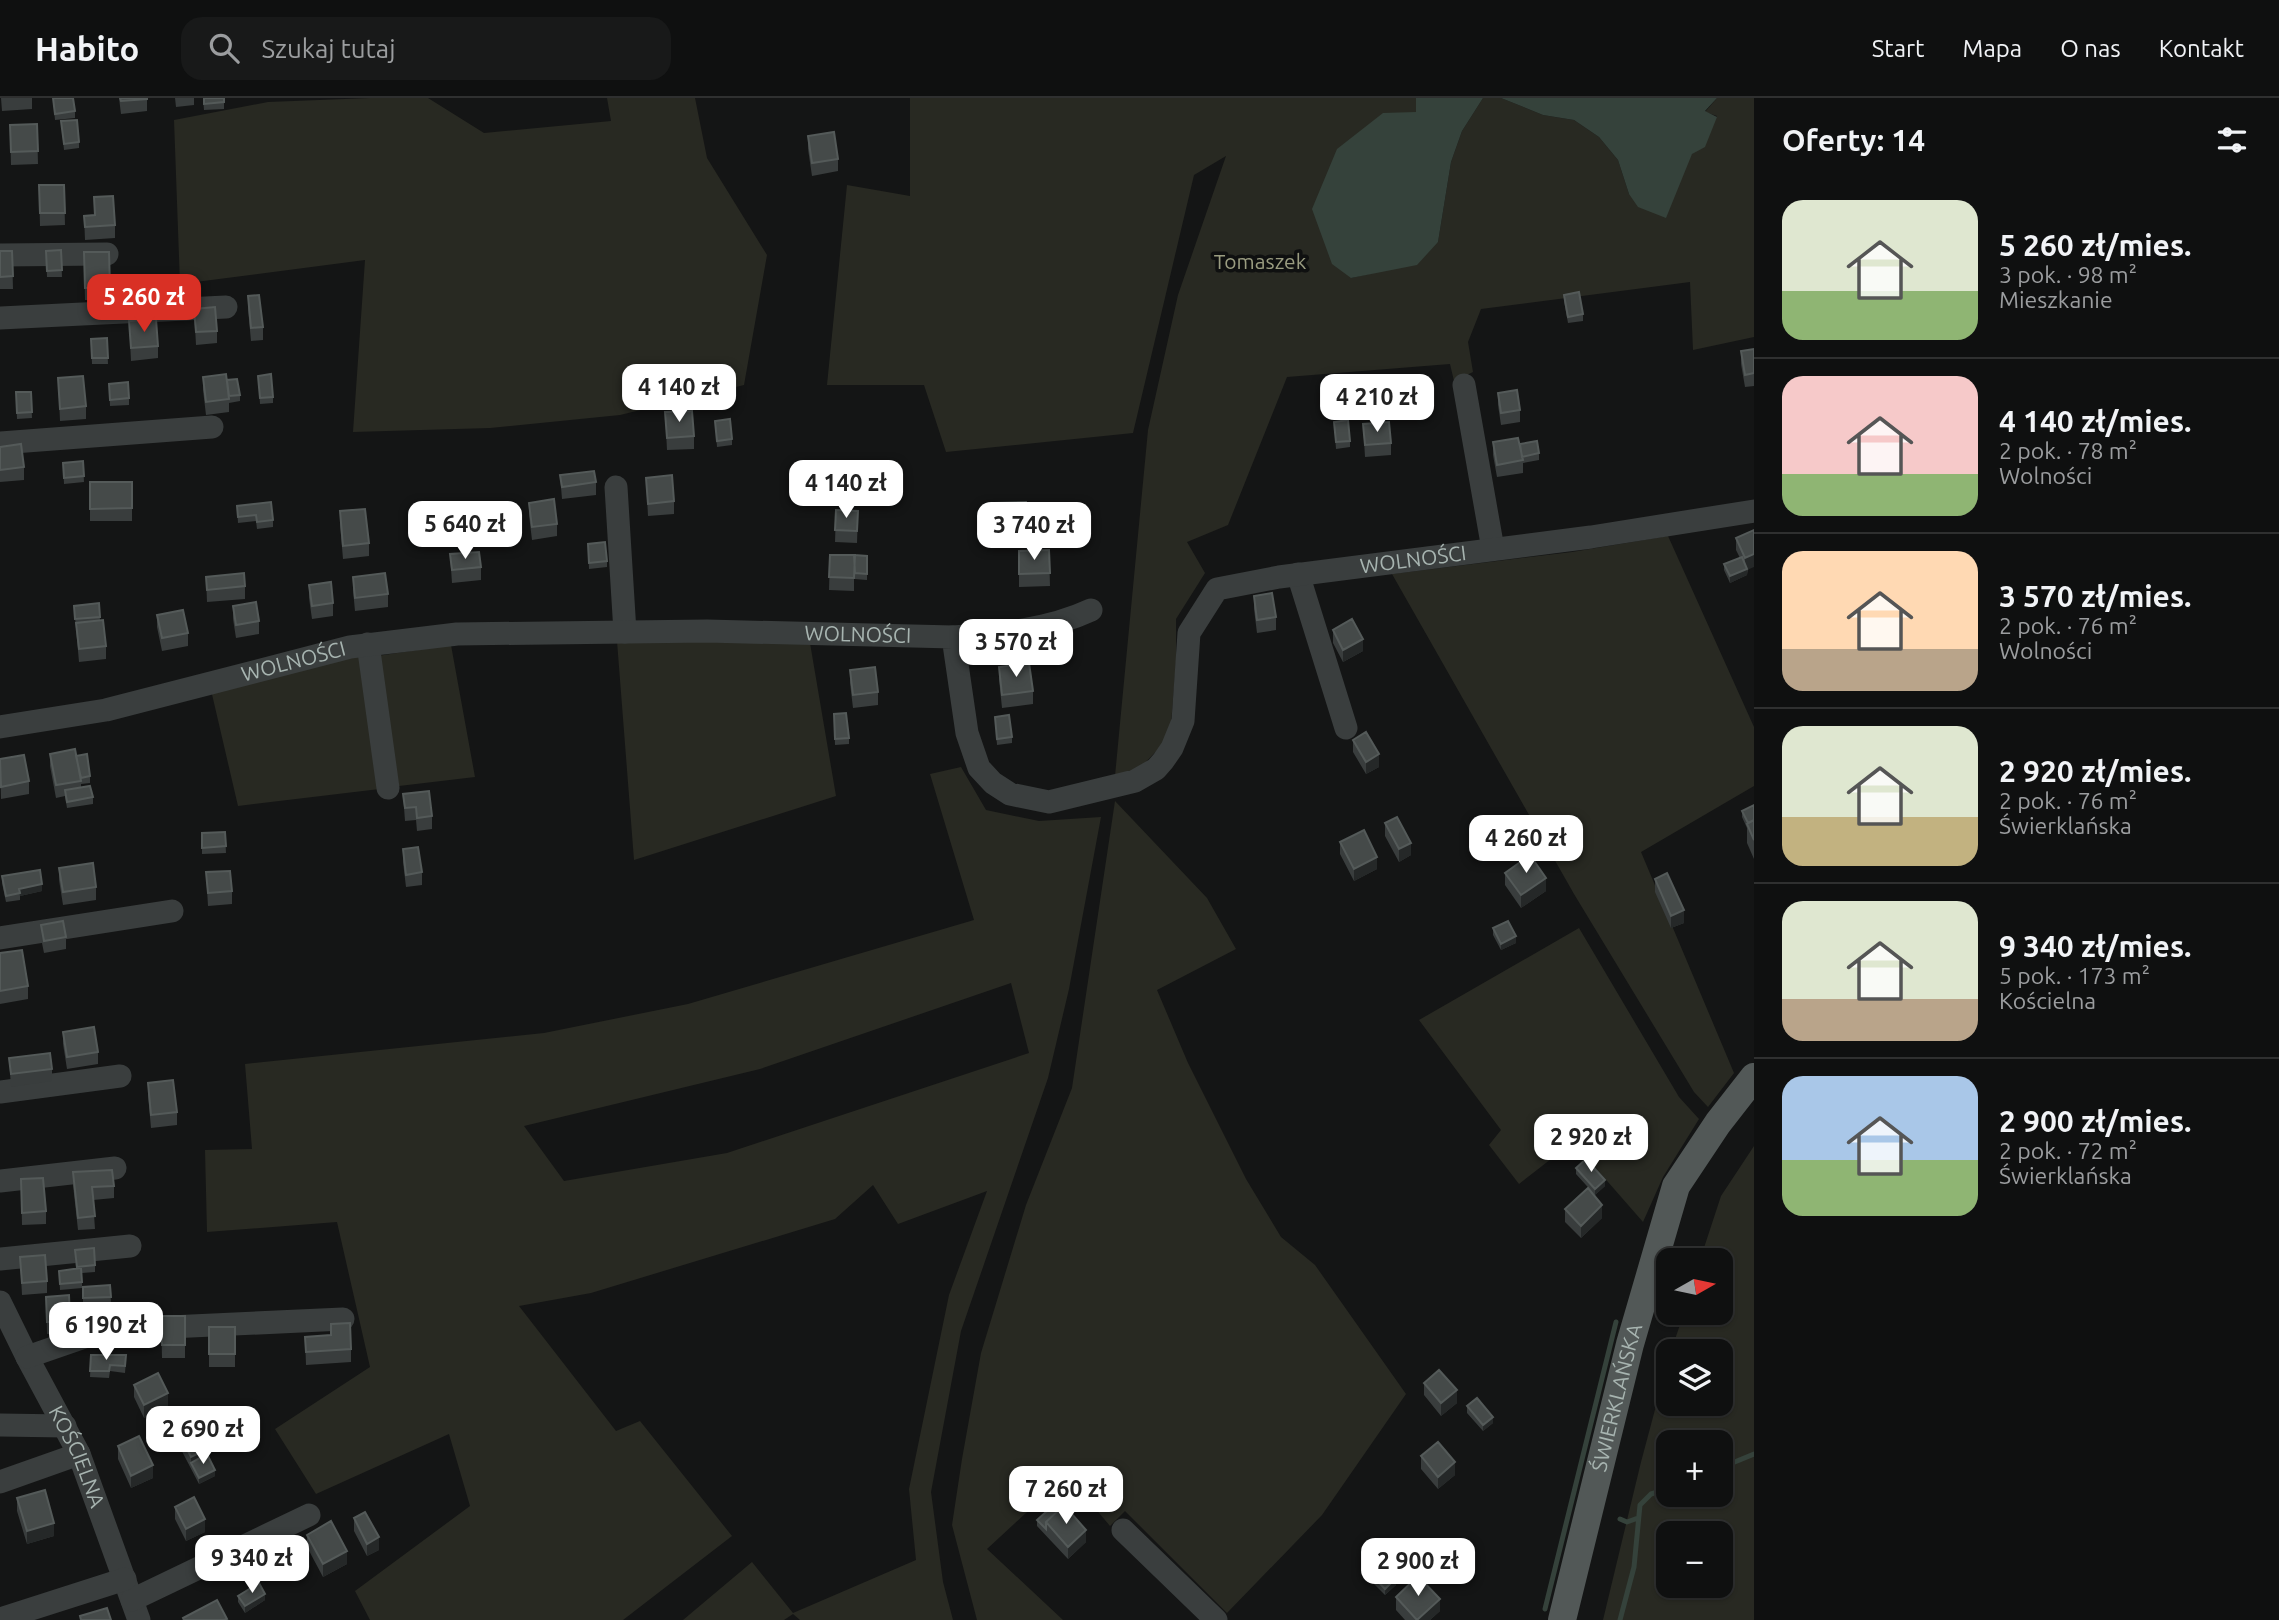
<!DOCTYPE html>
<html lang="pl">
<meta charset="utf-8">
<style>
body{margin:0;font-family:Ubuntu,sans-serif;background:#181919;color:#f1f3f6;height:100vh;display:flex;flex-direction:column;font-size:26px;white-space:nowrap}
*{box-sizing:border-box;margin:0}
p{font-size:23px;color:#9b9d9f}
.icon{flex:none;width:38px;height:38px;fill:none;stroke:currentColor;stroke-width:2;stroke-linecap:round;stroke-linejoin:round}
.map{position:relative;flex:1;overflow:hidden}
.panel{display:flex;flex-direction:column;background:#0f1010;width:525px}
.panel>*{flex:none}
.needle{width:46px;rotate:81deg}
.tools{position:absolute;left:1656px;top:1150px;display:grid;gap:14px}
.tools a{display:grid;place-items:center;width:77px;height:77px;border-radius:14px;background:#0f1010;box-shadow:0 2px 5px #0004,0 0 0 2px #2f3030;font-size:35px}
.price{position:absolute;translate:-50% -60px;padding:0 16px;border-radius:14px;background:#fff;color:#222;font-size:23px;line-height:46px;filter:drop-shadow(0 2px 4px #0008)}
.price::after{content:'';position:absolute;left:50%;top:42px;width:21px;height:16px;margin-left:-10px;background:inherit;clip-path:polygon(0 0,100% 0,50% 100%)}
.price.active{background:#d93025;color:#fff}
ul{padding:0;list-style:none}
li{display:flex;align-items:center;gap:21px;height:175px;padding:0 28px}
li+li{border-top:2px solid #2f3030}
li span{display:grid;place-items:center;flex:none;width:196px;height:140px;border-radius:21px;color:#555}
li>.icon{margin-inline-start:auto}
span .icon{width:84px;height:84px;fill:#fffc;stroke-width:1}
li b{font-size:30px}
h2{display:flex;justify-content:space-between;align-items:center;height:84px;padding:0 28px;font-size:30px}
header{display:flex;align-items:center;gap:42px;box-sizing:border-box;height:98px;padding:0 35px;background:#0f1010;border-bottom:2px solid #2f3030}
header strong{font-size:33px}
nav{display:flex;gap:38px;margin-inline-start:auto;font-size:24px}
.search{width:490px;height:63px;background:#181919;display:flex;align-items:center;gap:18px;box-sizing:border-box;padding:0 24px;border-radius:21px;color:#9b9d9f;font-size:26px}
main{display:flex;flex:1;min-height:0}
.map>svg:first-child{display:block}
</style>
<header>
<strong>Habito</strong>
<div class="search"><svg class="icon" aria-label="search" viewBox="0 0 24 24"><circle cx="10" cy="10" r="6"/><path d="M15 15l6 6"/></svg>Szukaj tutaj</div>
<nav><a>Start</a><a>Mapa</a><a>O nas</a><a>Kontakt</a></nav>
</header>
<main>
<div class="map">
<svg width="1754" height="1522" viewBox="0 0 1754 1522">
<rect width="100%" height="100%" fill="#141515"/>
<path fill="#282922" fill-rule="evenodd" d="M370,0H428L484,35L611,23L607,0H695L707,60L767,157L744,287L620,317L490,330L353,334L365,162L180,186L174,22L268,4Z
M910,0H1416V14L1351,180L1373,175L1438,144L1451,64L1462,33L1483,0H1501L1543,17L1574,22L1599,39L1618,62L1629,96L1692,56L1717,18L1705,14L1717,0H1754V239L1693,252L1690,184L1481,211L1468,244L1473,274L1454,283L1450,266L1287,279L1228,427L1187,444L1205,475L1176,521V564L1170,639L1139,671L1115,678L1148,332L1178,197L1226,58L1194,77L1133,335L946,354L924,287H827L847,87L910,98Z
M1668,438L1754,629V688L1641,754L1734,975L1708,1009L1694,994L1574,796L1392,476L1572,454Z
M617,543L810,545L836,698L634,762Z
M451,547L475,679L399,688L377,558Z
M361,556L388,690L238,708L211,592Z
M961,669L986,712L1039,723L1101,719L1069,891L1048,980L961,1233L931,1394L943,1484L953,1522H800L793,1516L784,1522H683L752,1464L793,1515L916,1462L909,1391L949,1197L987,1093L898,1126L873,1087L835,1121L591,1195L519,1208L616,1333L640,1323L732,1438L623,1522H370L355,1493L470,1408L449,1336L316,1396L275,1331L370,1269L337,1124L207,1134L205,1052L252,1051L245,966L544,935L688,906L974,822L930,676ZM1011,885L1029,955L727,1055L564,1083L524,1028L760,971Z
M1115,703L1207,800L1236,851L1157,892L1188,965L1246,1081L1281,1139L1315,1167L1406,1296L1322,1417L1227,1515L1125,1413L1110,1428L1067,1377L987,1451L1063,1522H977L952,1427L962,1361L981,1255L1026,1107L1072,990Z
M1579,830L1679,999L1699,1021L1663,1079L1643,1124L1573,1044L1519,1086L1489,1047L1501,1032L1419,922Z
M1754,1048V1522H1603L1641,1364L1668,1263V1306H1720V1253H1671L1684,1215L1720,1214V1162H1700L1721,1098ZM1668,1344H1720V1396H1668ZM1668,1435H1720V1488H1668Z"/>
<path fill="#35423b" d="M1416,0H1483L1462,33L1451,64L1438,144L1417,167L1351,180L1332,166L1312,111L1337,51L1383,15L1416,14Z
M1501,0H1717L1705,13L1717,19L1705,49L1692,56L1666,120L1638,109L1629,96L1618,62L1599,39L1574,22L1543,17Z"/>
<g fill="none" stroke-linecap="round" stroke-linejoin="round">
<path stroke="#35423b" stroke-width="5" d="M1720,1370L1754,1356
M1620,1421L1627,1424L1638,1420
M1545,1511L1616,1224
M1620,1522L1634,1469L1640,1407L1651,1396L1668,1391"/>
<g stroke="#3a3e3e" stroke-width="23">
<path d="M0,157L107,156"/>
<path d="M0,220L226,209"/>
<path d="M1464,287L1493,451"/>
<path d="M0,345L212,329"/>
<path d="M616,389L625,534"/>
<path d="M1298,476L1346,630"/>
<path d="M953,539C1000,536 1048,532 1091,512"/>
<path d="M368,546L388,690"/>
<path id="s1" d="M0,629L106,612L350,549L457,536L707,533L953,539L967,635L979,670L993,685L1010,696L1049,704L1135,683L1156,671L1163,663L1172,650L1183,623L1189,535L1217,491L1279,479L1591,439L1754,413"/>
<path d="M0,840L172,813"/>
<path d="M0,994L120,978"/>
<path d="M0,1083L115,1070"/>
<path d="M0,1161L130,1148"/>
<path id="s2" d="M0,1204L27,1259L79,1356L139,1522"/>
<path d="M27,1259L105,1232L343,1221"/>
<path d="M0,1327L65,1328"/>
<path d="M0,1384L79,1356"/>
<path d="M1123,1432L1216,1522"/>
<path d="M132,1502L309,1417"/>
<path d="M0,1521L125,1481"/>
</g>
<path stroke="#525857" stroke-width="28" id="s3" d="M1562,1522L1630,1246L1676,1088L1718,1025L1754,979"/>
</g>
<path fill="#393d3d" d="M1,0H32V11L2,13Z
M53,0L75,13V20L55,22Z
M119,0H147V13L121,16Z
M175,0H194V7L176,9Z
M203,0H224V11L204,12Z
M61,23L79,44V50L64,52Z
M37,26L38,66L11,67L10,27Z
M808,38L838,61V73L812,78L808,51Z
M39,87H64L65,127L40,128Z
M94,99L115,127V140L85,142L84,118H94Z
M61,152L62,179H47L46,153Z
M0,153H12L13,191H0Z
M84,154H109L110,202H85Z
M1564,197L1583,216V223L1568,225L1564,203Z
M248,198L263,229V242L251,243L248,211Z
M194,211L217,233V245L196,247Z
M129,223L158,248V260L131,263Z
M107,240L108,266H92L91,241Z
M1754,251V288L1745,289L1741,266V253Z
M258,278L273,299V305L260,306Z
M203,279L227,282L240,297V303L229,305V314L206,317L203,292Z
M58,280L86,308V321L60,323Z
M109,286L129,300V307L110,308Z
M16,294H31L32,320L17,321Z
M1498,295L1520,312V324L1501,327L1498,307Z
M665,314L694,338V351L667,352Z
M715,323L732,341V347L717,349Z
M1334,324L1350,343V349L1336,351Z
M1363,326L1391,345V357L1365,359Z
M1493,344L1520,346L1539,355V362L1523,365V375L1497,379L1493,357Z
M0,349L24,369V382L0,384Z
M83,363L84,384L64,386L63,365Z
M560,377L596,384V397L562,401Z
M646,380L674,403V416L648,418Z
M90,384H132V423H90Z
M1026,404L1027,434L995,435V405Z
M529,405L557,426V438L532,442L529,417Z
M237,408L273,422V429L257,431L256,423L238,425Z
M836,412L858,413L857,445L835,444Z
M340,413L369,445V458L343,461L340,426Z
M1754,432L1747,477L1730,485L1724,472V466L1740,460L1736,452V440Z
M588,446L607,463V469L589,471Z
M1049,452L1050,488L1019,489V453Z
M450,456L481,469V482L452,485Z
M830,457L867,458V482L854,481V493L829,492Z
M206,479L245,488V501L207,504Z
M353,479L388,496V509L355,513L353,492Z
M309,487L333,505V518L312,521L309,500Z
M1254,498L1276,519V532L1257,535L1254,511Z
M99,505L100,522L106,548V561L79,564L74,508Z
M233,508L259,523V536L236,540L233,521Z
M157,517L188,535V548L162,553L157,529Z
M1333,532L1363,553L1343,564L1333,545Z
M999,569L1033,593V606L1002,610L999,581Z
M850,572L878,594V607L853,610L850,585Z
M834,616L849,640V646L835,647Z
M995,619L1012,639V645L997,647Z
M1353,642L1379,669L1366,676L1353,654Z
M50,656L76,658L90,678V685L81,686V689L93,699V706L67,710L65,698L56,700L50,668Z
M0,661L29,683V696L1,701Z
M403,696L432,718V731L417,733L416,722L405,723Z
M1754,707V761L1747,745V730L1742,719V713Z
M1385,725L1411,757L1399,764L1385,738Z
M225,734L226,755L202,756V735Z
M1340,744L1377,771L1354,783L1340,756Z
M403,751L422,774V787L406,789L403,764Z
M59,770L96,789V802L63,807L59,782Z
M206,774L232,793V806L208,808Z
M1505,775L1546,793L1521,810L1505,787Z
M2,778L42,793L20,798V802L6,804L2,785Z
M1655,781L1684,825L1671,830L1655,794Z
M41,827L66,839V851L44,855L41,840Z
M1493,830L1516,845L1501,852L1493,837Z
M0,855L28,888V901L0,906Z
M63,934L98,954V966L67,971L63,946Z
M9,960L52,971V983L11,989Z
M148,985L177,1014V1027L151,1030L148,997Z
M1576,1070L1605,1088L1595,1097L1576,1076Z
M73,1074L114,1088V1100L93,1102L95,1131L78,1132L73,1087Z
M21,1081L46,1113V1126L22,1127Z
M1565,1111L1602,1120L1581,1140L1565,1124Z
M75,1152L95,1167V1174L82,1175V1190L60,1192L59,1173L76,1171Z
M20,1159L47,1183V1195L22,1197Z
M110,1187L111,1205L83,1207V1189Z
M46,1199L70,1223V1235L47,1236Z
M161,1218H185V1260H162Z
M331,1226L351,1251V1264L306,1267L305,1239L331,1237Z
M209,1229H235V1269H209Z
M91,1257L126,1263L125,1275L110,1273L109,1280L90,1279Z
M1424,1285L1457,1305L1441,1318L1424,1297Z
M134,1287L168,1308L144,1320L134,1299Z
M1467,1308L1493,1325L1483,1333L1467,1315Z
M174,1326L201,1360L215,1378L199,1386L174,1338Z
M118,1348L153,1380L131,1390L118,1361Z
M1421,1358L1455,1377L1438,1391L1421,1371Z
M17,1400L54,1438L27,1446L17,1413Z
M1056,1405L1086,1444L1068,1461L1037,1428V1422Z
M175,1409L205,1434L186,1443L175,1421Z
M354,1420L379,1452L367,1458L354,1433Z
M307,1437L347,1466L323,1479L307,1449Z
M1369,1474L1396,1487L1385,1497L1369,1481Z
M238,1498L265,1502L245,1515L238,1504Z
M1396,1499L1440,1513L1430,1522H1405L1396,1512Z"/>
<path fill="#252828" d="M1754,456V469L1747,472V477L1730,485V478L1745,472V460Z
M1363,541V553L1343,564V552Z
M1379,656V669L1366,676V664Z
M1411,745V757L1399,764V751Z
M1377,759V771L1354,783V771Z
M1546,780V793L1521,810V797Z
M42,786V793L20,798L19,791Z
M1684,812V825L1671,830V818Z
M1516,838V845L1501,852V846Z
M1605,1082V1088L1595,1097V1091Z
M1602,1107V1120L1581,1140V1128Z
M1457,1292V1305L1441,1318V1305Z
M168,1295V1308L144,1320V1307Z
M1493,1319V1325L1483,1333V1327Z
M201,1354V1366L191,1365V1359Z
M1455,1364V1377L1438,1391V1379Z
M153,1367V1380L131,1390V1378Z
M215,1372V1378L199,1386V1380Z
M205,1421V1434L186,1443V1431Z
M54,1425V1438L27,1446V1433Z
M1086,1432V1444L1068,1461V1449Z
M379,1439V1452L367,1458V1446Z
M347,1453V1466L323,1479V1466Z
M1396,1480V1487L1385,1497V1491Z
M265,1496V1502L245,1515V1508Z
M1440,1501V1513L1430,1522H1417Z"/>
<path fill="#454a49" stroke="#545a59" stroke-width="2" d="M53,0H73L75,13L55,16Z
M120,0H147V1L121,3Z
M204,0H224V4L204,6Z
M77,22L79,44L64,46L61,23Z
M37,26L38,53L11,54L10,27Z
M834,34L838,61L812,65L808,38Z
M39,87H64L65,115H40Z
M113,98L115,127L85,129L84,118L95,117L94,99Z
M61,152L62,172L47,173L46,153Z
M0,153H12L13,178L0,179Z
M84,154H109L110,189L85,190Z
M1579,194L1583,216L1568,219L1564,197Z
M259,197L263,229L251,230L248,198Z
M215,209L217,233L196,234L194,211Z
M156,221L158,248L131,250L129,223Z
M107,240L108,260H92L91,241Z
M1754,251V275L1745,277L1741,253Z
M226,276L229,301L206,304L203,279Z
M271,276L273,299L260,300L258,278Z
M83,278L86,308L60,311L58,280Z
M237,281L240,297L229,298L227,282Z
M128,284L129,300L110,302L109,286Z
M1517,292L1520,312L1501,315L1498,295Z
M16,294H31L32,314L17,315Z
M692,313L694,338L667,340L665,314Z
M730,321L732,341L717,343L715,323Z
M1348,322L1350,343L1336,344L1334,324Z
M1389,324L1391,345L1365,347L1363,326Z
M1518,340L1523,362L1497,367L1493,344Z
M1537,343L1539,355L1522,359L1520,346Z
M21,346L24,369L0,372V349Z
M83,363L84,378L64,380L63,365Z
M594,373L596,384L562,389L560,377Z
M672,377L674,403L648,406L646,380Z
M90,384H132V410L90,411Z
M554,401L557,426L532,429L529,405Z
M271,404L273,422L257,424L256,417L238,419L237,408Z
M1026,404L1027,421L995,422V405Z
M365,411L369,445L343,448L340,413Z
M836,412L858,413L857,433L835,432Z
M1754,432V456L1745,460L1736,440Z
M605,444L607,463L589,465L588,446Z
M1049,452L1050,475L1019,476V453Z
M479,454L481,469L452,472L450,456Z
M830,457H855L854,480L829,479Z
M854,457L867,458V476L855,475Z
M1742,459L1747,471L1730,478L1724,466Z
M244,475L245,488L207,492L206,479Z
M385,475L388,496L355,500L353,479Z
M331,484L333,505L312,508L309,487Z
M1272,495L1276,519L1257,522L1254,498Z
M256,504L259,523L236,527L233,508Z
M99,505L100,519L75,521L74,508Z
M183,512L188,535L162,540L157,517Z
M1352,521L1363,541L1343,552L1333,532Z
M103,522L106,548L79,551L76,525Z
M1029,565L1033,593L1002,597L999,569Z
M875,569L878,594L853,597L850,572Z
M846,615L849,640L835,641L834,616Z
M1009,617L1012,639L997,641L995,619Z
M1366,634L1379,656L1366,664L1353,642Z
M75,651L81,683L56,687L50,656Z
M87,656L90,678L81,680L76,658Z
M24,657L29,683L1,689L0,661Z
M90,688L93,699L67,704L65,692Z
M429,693L432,718L417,720L416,709L405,710L403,696Z
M1754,707V722L1748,725L1742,713Z
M1397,719L1411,745L1399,751L1385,725Z
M1754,722V742L1747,726Z
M1364,732L1377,759L1354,771L1340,744Z
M225,734L226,748L202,750V735Z
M418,749L422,774L406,777L403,751Z
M1530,757L1546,780L1521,797L1505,775Z
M93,765L96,789L63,794L59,770Z
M40,772L42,786L19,791L20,795L6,798L2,778Z
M230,773L232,793L208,795L206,774Z
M1667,775L1684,812L1671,818L1655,781Z
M63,823L66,839L44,843L41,827Z
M1508,823L1516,838L1501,846L1493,830Z
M22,852L28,888L0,893V855Z
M94,929L98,954L67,959L63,934Z
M50,955L52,971L11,976L9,960Z
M173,982L177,1014L151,1017L148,985Z
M1586,1061L1605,1082L1595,1091L1576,1070Z
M112,1072L114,1088L92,1089L95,1118L78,1120L73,1074Z
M43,1080L46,1113L22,1115L21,1081Z
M1588,1090L1602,1107L1581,1128L1565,1111Z
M94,1150L95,1167L77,1169L75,1152Z
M45,1157L47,1183L22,1185L20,1159Z
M81,1170L82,1184L60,1186L59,1173Z
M110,1187L111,1199L83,1200V1189Z
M69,1197L70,1223L47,1224L46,1199Z
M161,1218H185V1247H162Z
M350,1225L351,1251L306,1254L305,1239L331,1237V1226Z
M209,1229H235V1256H209Z
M91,1257H126L125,1268L110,1267L109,1273H90Z
M1439,1272L1457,1292L1441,1305L1424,1285Z
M158,1275L168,1295L144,1307L134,1287Z
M1477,1300L1493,1319L1483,1327L1467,1308Z
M183,1320L201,1354L191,1359L174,1326Z
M139,1338L153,1367L131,1378L118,1348Z
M1438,1344L1455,1364L1438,1379L1421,1358Z
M207,1356L215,1372L199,1380L191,1365Z
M45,1392L54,1425L27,1433L17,1400Z
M194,1399L205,1421L186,1431L175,1409Z
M1056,1405L1061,1410L1046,1424V1431L1037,1422Z
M1064,1407L1086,1432L1068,1449L1046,1424Z
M365,1414L379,1439L367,1446L354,1420Z
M331,1423L347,1453L323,1466L307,1437Z
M1380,1464L1396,1480L1385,1491L1369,1474Z
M1418,1478L1440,1501L1417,1522L1396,1499Z
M259,1485L265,1496L245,1508L238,1498Z
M217,1502L227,1521L224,1522H184L183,1520Z
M107,1510L111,1522H81L80,1518Z"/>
<g text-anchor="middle" stroke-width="7" stroke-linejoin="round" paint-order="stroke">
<g font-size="21" fill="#9a9c80" stroke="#0f1010">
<text x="1260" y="171">Tomaszek</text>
</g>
<g font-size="21" fill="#a7b4b0" stroke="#0f1010">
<text dy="7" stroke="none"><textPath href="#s1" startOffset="1685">WOLNOŚCI</textPath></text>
<text dy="7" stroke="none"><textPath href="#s1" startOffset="868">WOLNOŚCI</textPath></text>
<text dy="7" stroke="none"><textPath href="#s1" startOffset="301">WOLNOŚCI</textPath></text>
<text dy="7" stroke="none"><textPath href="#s3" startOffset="229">ŚWIERKLAŃSKA</textPath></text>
<text dy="7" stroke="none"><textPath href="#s2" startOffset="173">KOŚCIELNA</textPath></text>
</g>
</g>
</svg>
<div class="tools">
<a><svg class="needle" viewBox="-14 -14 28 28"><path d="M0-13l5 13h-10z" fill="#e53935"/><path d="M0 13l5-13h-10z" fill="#9b9d9f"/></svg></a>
<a><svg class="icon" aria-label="layers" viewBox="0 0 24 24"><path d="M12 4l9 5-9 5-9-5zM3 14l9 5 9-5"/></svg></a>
<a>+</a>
<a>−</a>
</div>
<b class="price active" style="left:144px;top:236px">5 260 zł</b>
<b class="price" style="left:679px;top:326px">4 140 zł</b>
<b class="price" style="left:1377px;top:336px">4 210 zł</b>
<b class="price" style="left:846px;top:422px">4 140 zł</b>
<b class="price" style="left:465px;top:463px">5 640 zł</b>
<b class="price" style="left:1034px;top:464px">3 740 zł</b>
<b class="price" style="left:1016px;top:581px">3 570 zł</b>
<b class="price" style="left:1526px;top:777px">4 260 zł</b>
<b class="price" style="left:1591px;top:1076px">2 920 zł</b>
<b class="price" style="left:106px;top:1264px">6 190 zł</b>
<b class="price" style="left:203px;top:1368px">2 690 zł</b>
<b class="price" style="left:1066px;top:1428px">7 260 zł</b>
<b class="price" style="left:252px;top:1497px">9 340 zł</b>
<b class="price" style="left:1418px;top:1500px">2 900 zł</b>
</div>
<section class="panel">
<h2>Oferty: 14<svg class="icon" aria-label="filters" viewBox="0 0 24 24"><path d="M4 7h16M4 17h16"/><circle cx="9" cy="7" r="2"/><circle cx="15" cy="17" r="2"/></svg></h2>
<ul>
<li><span style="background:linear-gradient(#dfe7d0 65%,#8fb573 0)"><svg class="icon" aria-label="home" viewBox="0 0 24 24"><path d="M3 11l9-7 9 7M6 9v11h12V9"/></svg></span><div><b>5 260 zł/mies.</b><p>3 pok. · 98 m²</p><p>Mieszkanie</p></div></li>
<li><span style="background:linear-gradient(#f6c9c9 70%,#8fb573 0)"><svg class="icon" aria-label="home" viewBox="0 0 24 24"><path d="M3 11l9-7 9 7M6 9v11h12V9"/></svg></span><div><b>4 140 zł/mies.</b><p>2 pok. · 78 m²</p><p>Wolności</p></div></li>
<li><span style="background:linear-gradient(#ffd9b3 70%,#b9a48a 0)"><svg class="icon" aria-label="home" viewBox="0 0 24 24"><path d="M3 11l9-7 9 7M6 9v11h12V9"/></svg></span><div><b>3 570 zł/mies.</b><p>2 pok. · 76 m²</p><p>Wolności</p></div></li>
<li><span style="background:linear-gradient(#dfe7d0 65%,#c2b280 0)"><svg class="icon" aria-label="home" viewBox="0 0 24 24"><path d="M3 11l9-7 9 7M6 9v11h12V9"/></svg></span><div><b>2 920 zł/mies.</b><p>2 pok. · 76 m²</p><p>Świerklańska</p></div></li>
<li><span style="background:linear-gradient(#dfe7d0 70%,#b9a48a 0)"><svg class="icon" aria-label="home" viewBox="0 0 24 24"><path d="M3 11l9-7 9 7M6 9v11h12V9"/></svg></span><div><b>9 340 zł/mies.</b><p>5 pok. · 173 m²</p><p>Kościelna</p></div></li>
<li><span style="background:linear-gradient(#a9c7e8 60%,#8fb573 0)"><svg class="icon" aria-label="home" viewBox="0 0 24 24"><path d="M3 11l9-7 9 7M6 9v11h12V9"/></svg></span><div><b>2 900 zł/mies.</b><p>2 pok. · 72 m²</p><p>Świerklańska</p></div></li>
</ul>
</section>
</main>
